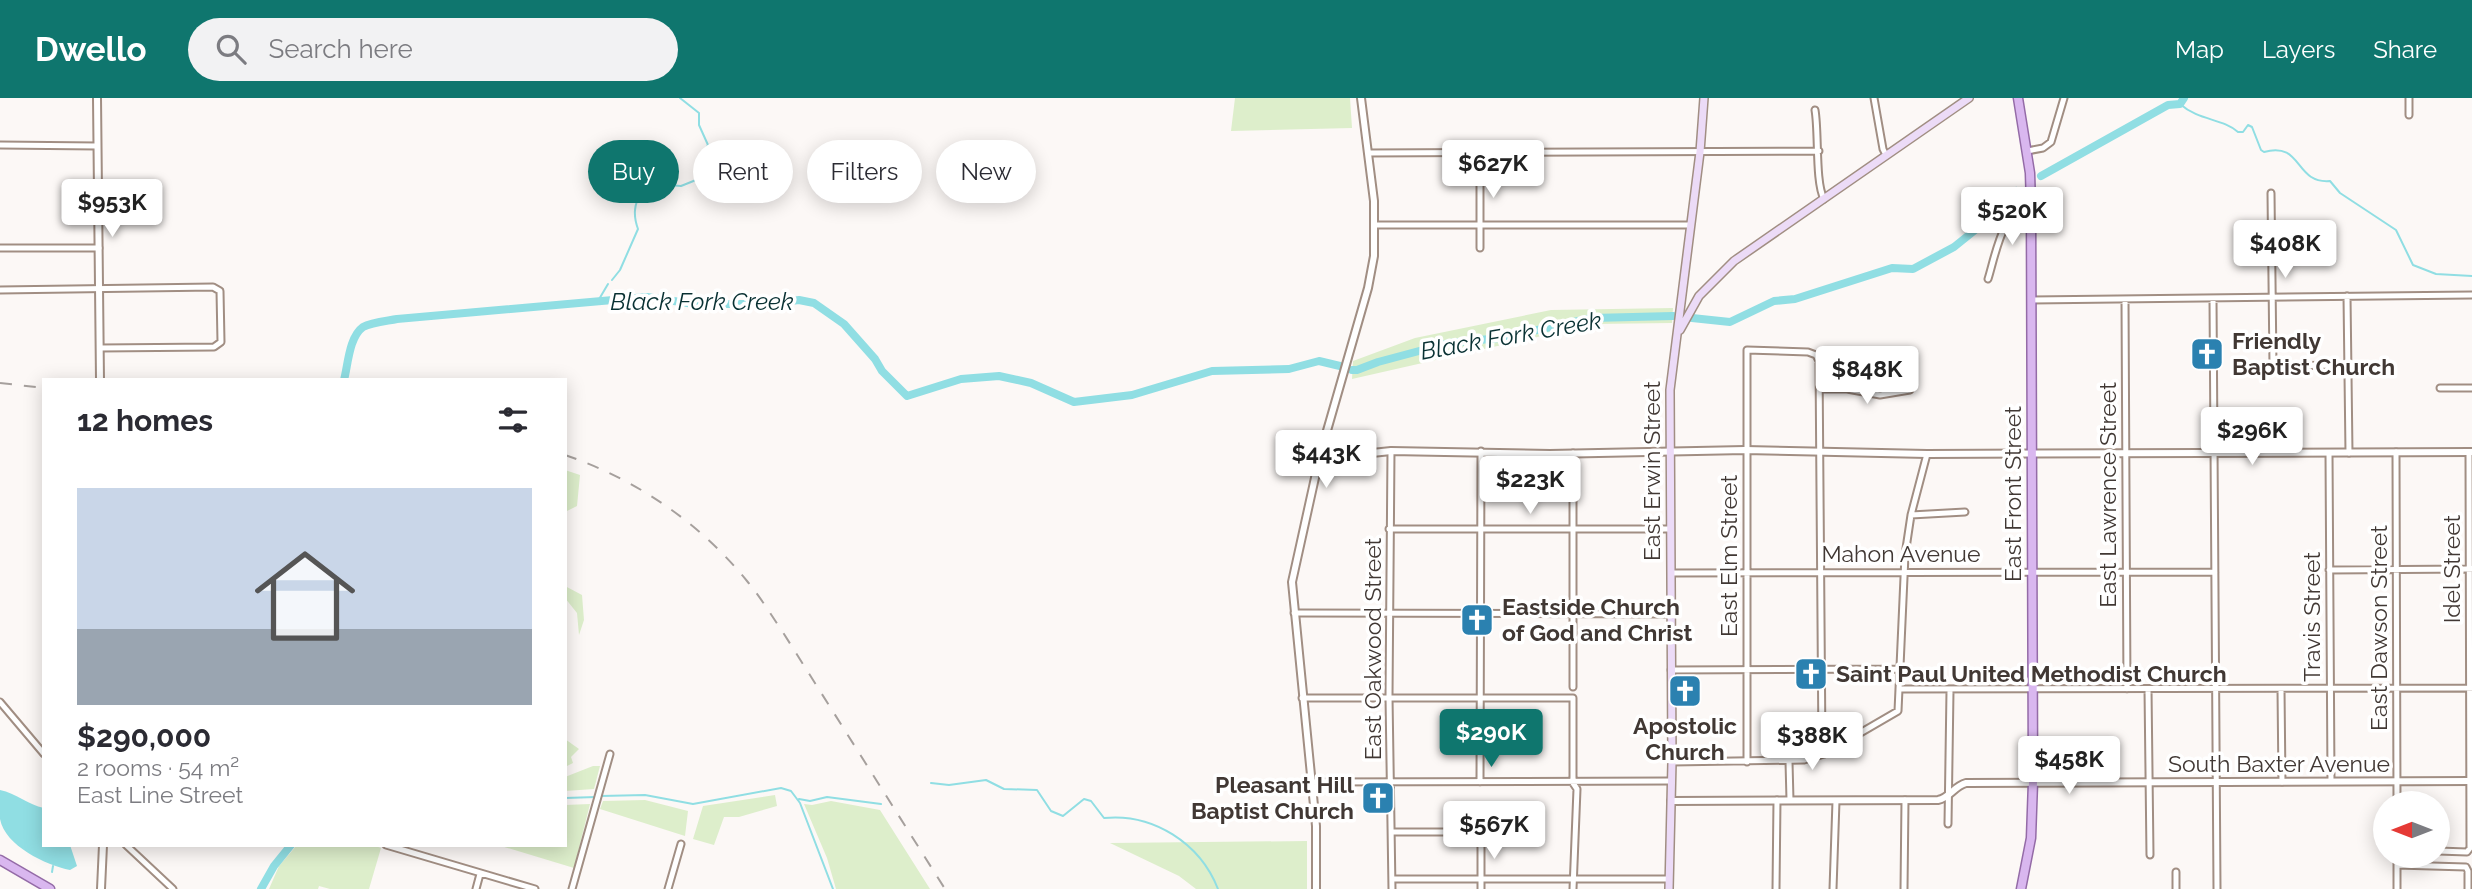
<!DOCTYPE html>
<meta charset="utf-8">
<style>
body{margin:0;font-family:Raleway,sans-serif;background:#f2f2f3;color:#2b2b33;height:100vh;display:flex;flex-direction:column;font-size:26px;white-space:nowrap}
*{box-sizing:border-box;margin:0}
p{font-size:23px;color:#7c7c81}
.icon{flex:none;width:38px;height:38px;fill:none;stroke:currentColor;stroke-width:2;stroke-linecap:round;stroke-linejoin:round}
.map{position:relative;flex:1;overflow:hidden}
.details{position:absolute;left:42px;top:280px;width:525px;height:469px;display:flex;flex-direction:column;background:#fff;border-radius:0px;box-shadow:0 4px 18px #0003}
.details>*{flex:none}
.banner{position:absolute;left:588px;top:42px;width:665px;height:63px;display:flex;gap:14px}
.needle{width:46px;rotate:270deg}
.fabs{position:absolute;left:2373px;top:693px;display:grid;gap:14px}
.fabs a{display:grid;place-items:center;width:77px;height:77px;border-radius:50%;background:#fff;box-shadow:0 4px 18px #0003;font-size:35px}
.price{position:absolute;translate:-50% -60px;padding:0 16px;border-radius:7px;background:#fff;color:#222;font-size:23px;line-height:46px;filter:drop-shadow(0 2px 4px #0008)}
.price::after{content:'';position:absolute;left:50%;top:42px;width:21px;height:16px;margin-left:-10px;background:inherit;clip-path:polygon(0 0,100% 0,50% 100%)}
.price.active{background:#0f766e;color:#fff}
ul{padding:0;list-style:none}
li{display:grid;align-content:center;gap:14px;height:371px;padding:0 35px}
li+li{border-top:2px solid #e1e1e2}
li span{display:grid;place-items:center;height:217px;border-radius:0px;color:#555}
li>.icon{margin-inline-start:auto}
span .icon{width:126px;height:126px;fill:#fffc;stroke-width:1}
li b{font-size:30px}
h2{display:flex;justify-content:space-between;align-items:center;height:84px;padding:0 35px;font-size:30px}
.tag{padding:0 24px;border-radius:32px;background:#fff;box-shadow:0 4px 18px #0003;font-size:24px;line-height:63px}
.tag.active{background:#0f766e;color:#fff}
header{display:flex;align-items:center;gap:42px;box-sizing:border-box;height:98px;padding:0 35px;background:#0f766e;color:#fff}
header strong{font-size:33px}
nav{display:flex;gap:38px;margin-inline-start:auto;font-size:24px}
.search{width:490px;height:63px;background:#f2f2f3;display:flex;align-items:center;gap:18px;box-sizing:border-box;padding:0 24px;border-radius:38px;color:#7c7c81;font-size:26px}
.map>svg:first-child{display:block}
</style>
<header>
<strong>Dwello</strong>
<div class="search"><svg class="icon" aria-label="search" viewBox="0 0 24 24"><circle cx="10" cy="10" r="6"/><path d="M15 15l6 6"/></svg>Search here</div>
<nav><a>Map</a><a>Layers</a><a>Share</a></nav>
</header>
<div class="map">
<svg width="2472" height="791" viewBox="0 0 2472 791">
<rect width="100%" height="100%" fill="#fcf8f6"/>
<path fill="#ddeecb" d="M1235,0H1350L1352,30L1231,33Z
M1673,210L1672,225L1595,226L1352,281L1353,263L1415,240L1551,212Z
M565,372L580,377L577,408L565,414Z
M565,488L582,497L584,522L579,537L577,515L565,500Z
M565,641L579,651L571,659L573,665L565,669Z
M593,668H600L594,691L565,693V679Z
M775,697L777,708L739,719H724L714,747L693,741L703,708Z
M645,702L688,713L685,738L600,711L603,703Z
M831,703L880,712L930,791H836L827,760L804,706L812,707Z
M590,706L574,770L498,747H565V707Z
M1307,743V791H1196L1179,778L1110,745Z
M297,747H373L381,750L369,791H330L319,788L318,791H269L279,768Z"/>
<path fill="#90dee3" d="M0,692C16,695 28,707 44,710V747H70L77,768L70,772C46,767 5,748 0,721C0,712 0,701 0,692Z"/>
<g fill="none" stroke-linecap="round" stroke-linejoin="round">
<path stroke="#90dee3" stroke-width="2" d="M2180,6C2199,23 2222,20 2238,34H2243L2248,27L2252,29L2261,52L2264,54C2303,43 2294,86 2330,83L2340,95L2396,132L2413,167L2436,176L2472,178
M612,182L620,172L638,131C633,117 634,107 641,94L654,95L668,87L681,88L696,82L706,85L709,78L700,62L708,47L699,27V15L680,0
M598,203L608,186
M931,685L949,687L986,682L1004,691L1037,692L1051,713L1063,718L1084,701L1091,703L1104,720C1153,715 1200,745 1218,791
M601,698L645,697L693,706L781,690L791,693L800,705L833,791
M565,700L596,699
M799,701L810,703L827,699L881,706
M52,774L53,768"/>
<path stroke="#90dee3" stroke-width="8" d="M2041,78L2168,7L2180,6L2184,0
M1692,220L1730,224L1774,203L1795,201L1892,170L1913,171L1954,149L1995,116L2008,98L2016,93
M1352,272H1357L1378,264L1449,245L1500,240L1592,220L1673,218
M344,282C348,267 349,239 363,229C372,224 387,223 397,221L647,199L694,206H767L799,202L814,205L844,226L875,261L882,273L907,298L961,281L999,278L1031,285L1074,304L1132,297L1212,273L1289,271L1319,263L1340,268
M261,791L274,768L291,747"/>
<defs>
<path id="minor" d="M1874,0L1883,51L1886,57
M2409,0V17
M1815,12C1819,35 1815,84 1824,101
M0,47L97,48
M2027,53L2043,50L2051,44L2064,0
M1480,54V150
M1368,55L1819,53
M2271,95L2273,268L2348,267
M1375,127H1690
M0,150H99
M1988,181C1995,159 2003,108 2031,107
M0,192L213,189L220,193L221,244L214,249L100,250
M2347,198L2349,355
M2213,201L2217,791
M2031,202L2472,197
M2125,202L2127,591
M2440,290H2472
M1821,291H1847L1880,297L1910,292
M1391,353L1389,599L1392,791
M2396,354L2397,705
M1573,355V589
M2329,355L2331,683
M1911,417L1965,414
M1389,431H1670
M2329,472L2472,471
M1671,475L2215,474
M1294,515L1671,516
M1671,572L1900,571
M1900,591L2472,590
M2148,591L2150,757
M2281,591L2282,684
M1302,600H1573V685L1577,691L1573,791
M0,604L44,656
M1672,664L1804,662L1824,656L1898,613L1905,457L1911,417L1927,356
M1747,664V252L1808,254L1816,257L1819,263L1822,651L1824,656
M1789,664L1790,702
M1311,684L1671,683
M1480,684L1481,353
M1948,726L1950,593
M1392,734H1456L1478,736L1481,742V791
M126,747L173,791
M386,747L535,791
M2438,753L2467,754L2470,750L2469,354
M2397,767L2466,769L2468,773V791
M1392,781H1669
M476,791L480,776
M572,791L610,656
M668,791L681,746
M1776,791L1777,702
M1833,791L1836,703
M1904,791L1905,702
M2176,791V774
M2397,791V758"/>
<path id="tertiary" d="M97,0L100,282
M1320,357L1334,359L1391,353L1550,356L1745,352L1927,356L2472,354
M1671,703L1938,702C1950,700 1954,688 1966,685L2472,683
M101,791L103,747
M1316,791V728L1292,484L1320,357L1368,190L1374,158V103L1361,0"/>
<path id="secondary" d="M1680,232L1699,198L1734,163L1969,0
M1669,791L1672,664L1670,292L1700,54L1704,0"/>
<path id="primary" d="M2018,0L2030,75L2031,107L2033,684L2031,740L2021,791
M0,762L50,791"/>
</defs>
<use href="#minor" stroke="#a18e83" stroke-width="9"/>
<use href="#tertiary" stroke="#a18e83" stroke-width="10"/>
<use href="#secondary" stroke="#a18e83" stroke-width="10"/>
<use href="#primary" stroke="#946ba7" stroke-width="11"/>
<use href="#minor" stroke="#fff" stroke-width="5"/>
<use href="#tertiary" stroke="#fff" stroke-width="6"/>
<use href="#secondary" stroke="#ecdbf7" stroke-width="7"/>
<use href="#primary" stroke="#d9b7ef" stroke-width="8"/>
<path stroke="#a6a09d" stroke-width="2" stroke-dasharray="12 12" stroke-linecap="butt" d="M0,285L44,290
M565,357C636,381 700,425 747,483C761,500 772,518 784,536L945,791"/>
</g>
<defs>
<symbol id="church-square" viewBox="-11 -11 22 22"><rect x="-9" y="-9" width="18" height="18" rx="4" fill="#2b81b0" stroke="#fff"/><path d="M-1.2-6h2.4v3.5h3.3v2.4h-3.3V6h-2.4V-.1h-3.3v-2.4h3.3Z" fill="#fff"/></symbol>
</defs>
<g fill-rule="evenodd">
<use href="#church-square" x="2188" y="237" width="38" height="38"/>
<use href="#church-square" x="1458" y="503" width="38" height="38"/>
<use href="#church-square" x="1792" y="557" width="38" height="38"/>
<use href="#church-square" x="1666" y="574" width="38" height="38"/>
<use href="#church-square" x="1359" y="681" width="38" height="38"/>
</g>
<g text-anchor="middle" stroke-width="7" stroke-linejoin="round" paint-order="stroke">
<g font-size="23" font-weight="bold" fill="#413834" stroke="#fff" text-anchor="start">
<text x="2232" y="251">Friendly<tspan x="2232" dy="26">Baptist Church</tspan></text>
<text x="1502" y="517">Eastside Church<tspan x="1502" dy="26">of God and Christ</tspan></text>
<text x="1836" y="584">Saint Paul United Methodist Church</text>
<text x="1685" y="636" text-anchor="middle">Apostolic<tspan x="1685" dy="26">Church</tspan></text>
<text x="1354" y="695" text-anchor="end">Pleasant Hill<tspan x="1354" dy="26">Baptist Church</tspan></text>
</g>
<g font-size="23" fill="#413834" stroke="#fff">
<text transform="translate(1652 373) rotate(-90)" y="8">East Erwin Street</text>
<text transform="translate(2013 396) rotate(-90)" y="8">East Front Street</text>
<text transform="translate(2108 397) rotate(-90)" y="8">East Lawrence Street</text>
<text x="1901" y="464">Mahon Avenue</text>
<text transform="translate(1729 458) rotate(-90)" y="8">East Elm Street</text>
<text transform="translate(2452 471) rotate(-90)" y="8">Idel Street</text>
<text transform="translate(2312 519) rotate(-90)" y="8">Travis Street</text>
<text transform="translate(2379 530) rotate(-90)" y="8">East Dawson Street</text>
<text transform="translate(1373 551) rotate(-90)" y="8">East Oakwood Street</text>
<text x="2279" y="674">South Baxter Avenue</text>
</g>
<g font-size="24" font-style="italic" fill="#093133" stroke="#fff">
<text x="702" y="212">Black Fork Creek</text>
<text transform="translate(1511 238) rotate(-10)" y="8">Black Fork Creek</text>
</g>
</g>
</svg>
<div class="fabs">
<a><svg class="needle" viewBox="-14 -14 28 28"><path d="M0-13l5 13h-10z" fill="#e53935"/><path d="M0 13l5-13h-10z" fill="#7c7c81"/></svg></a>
</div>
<b class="price" style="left:1493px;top:102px">$627K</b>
<b class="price" style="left:112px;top:141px">$953K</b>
<b class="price" style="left:2012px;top:149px">$520K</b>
<b class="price" style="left:2285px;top:182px">$408K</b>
<b class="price" style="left:1867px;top:308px">$848K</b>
<b class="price" style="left:2252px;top:369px">$296K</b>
<b class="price" style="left:1326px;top:392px">$443K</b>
<b class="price" style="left:1530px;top:418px">$223K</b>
<b class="price active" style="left:1491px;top:671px">$290K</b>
<b class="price" style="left:1812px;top:674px">$388K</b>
<b class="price" style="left:2069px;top:698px">$458K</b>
<b class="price" style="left:1494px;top:763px">$567K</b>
<div class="banner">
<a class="tag active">Buy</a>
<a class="tag">Rent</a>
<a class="tag">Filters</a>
<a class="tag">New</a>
</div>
<section class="details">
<h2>12 homes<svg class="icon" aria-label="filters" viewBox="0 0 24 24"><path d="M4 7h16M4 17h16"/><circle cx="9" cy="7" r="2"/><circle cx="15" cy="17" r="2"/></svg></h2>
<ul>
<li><span style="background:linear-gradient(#c9d6e8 65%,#9aa5b1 0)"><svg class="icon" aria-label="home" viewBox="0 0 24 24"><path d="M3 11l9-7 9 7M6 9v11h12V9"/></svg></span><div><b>$290,000</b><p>2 rooms · 54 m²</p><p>East Line Street</p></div></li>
</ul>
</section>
</div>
